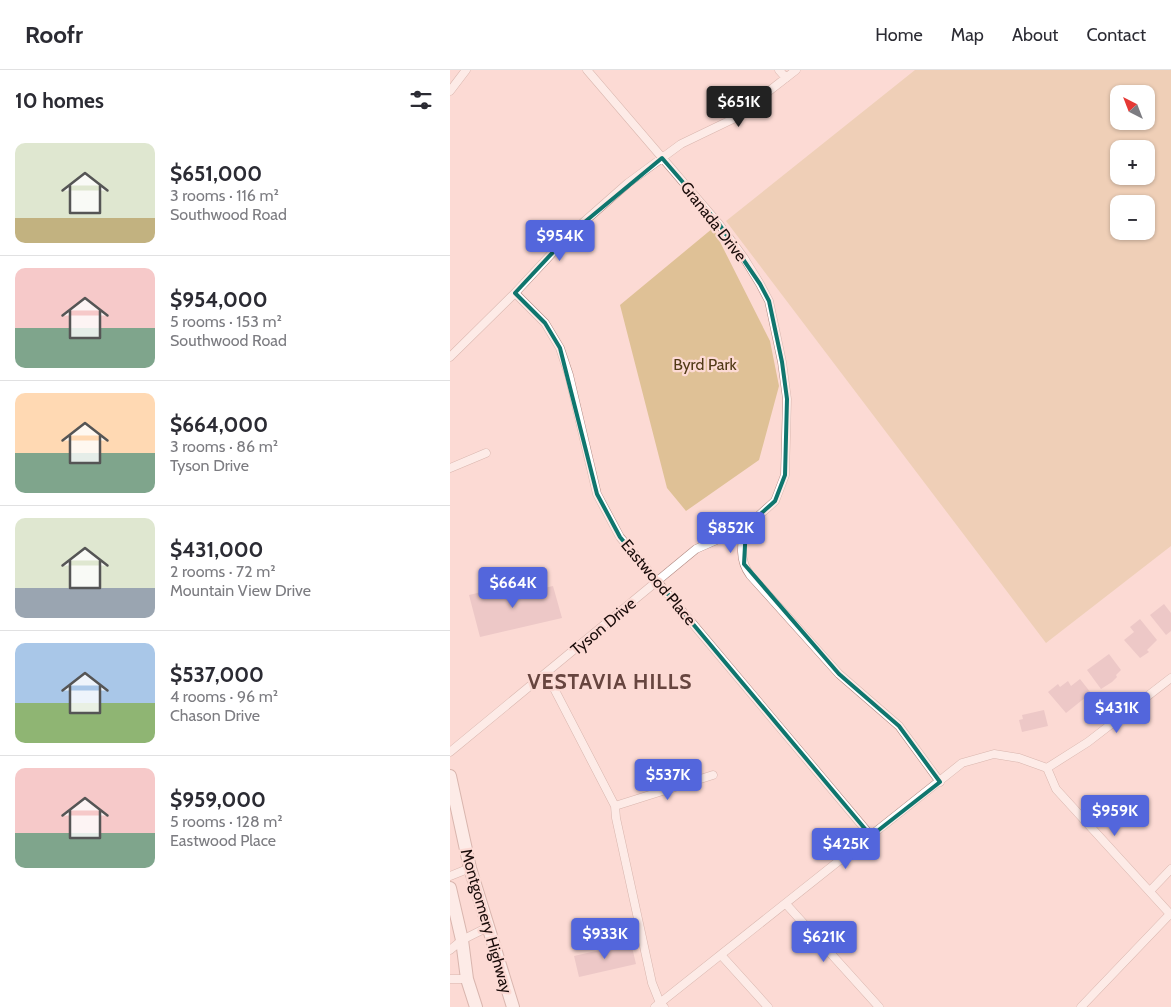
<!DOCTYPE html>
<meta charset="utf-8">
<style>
body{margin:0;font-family:Cabin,sans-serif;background:#f2f2f3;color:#2b2b33;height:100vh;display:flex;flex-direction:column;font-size:19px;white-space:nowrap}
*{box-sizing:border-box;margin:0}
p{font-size:16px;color:#7c7c81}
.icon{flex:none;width:28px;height:28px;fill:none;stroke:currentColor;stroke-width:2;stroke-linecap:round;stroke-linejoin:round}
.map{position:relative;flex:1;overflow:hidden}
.drawer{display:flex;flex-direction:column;background:#fff;width:450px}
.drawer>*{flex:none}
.needle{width:32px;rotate:318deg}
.controls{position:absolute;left:660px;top:15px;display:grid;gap:10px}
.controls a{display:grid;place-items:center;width:45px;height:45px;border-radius:10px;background:#fff;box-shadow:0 1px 4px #0004;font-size:25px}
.price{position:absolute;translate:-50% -42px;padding:0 11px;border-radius:5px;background:#5366dc;color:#fff;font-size:16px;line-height:32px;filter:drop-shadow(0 1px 2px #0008)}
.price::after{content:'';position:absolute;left:50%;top:30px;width:15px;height:11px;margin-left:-8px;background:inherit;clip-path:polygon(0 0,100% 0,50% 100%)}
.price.current{background:#222;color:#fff}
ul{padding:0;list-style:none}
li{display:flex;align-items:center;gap:15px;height:125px;padding:0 15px}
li+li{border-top:1px solid #e1e1e2}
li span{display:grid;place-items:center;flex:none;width:140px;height:100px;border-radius:10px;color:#555}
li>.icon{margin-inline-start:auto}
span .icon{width:60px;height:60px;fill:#fffc;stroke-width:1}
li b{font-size:21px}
h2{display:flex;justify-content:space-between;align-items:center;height:60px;padding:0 15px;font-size:21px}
header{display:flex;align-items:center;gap:30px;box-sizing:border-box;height:70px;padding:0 25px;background:#fff;border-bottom:1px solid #e1e1e2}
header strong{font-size:24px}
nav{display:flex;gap:28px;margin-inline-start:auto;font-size:18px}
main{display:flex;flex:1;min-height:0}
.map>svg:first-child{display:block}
</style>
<header>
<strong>Roofr</strong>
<nav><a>Home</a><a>Map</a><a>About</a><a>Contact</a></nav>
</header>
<main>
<section class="drawer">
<h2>10 homes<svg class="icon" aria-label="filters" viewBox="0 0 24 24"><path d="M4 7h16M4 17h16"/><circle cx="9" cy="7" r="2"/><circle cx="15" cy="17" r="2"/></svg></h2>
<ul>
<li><span style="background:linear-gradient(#dfe7d0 75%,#c2b280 0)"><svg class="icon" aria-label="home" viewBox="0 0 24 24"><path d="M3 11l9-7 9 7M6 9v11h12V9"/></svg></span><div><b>$651,000</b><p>3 rooms · 116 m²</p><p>Southwood Road</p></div></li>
<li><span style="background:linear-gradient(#f6c9c9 60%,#7fa58c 0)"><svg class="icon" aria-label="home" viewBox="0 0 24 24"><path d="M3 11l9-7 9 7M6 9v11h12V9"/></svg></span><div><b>$954,000</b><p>5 rooms · 153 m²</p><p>Southwood Road</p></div></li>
<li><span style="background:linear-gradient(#ffd9b3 60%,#7fa58c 0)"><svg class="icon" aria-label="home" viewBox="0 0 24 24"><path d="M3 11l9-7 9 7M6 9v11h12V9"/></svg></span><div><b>$664,000</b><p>3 rooms · 86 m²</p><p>Tyson Drive</p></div></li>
<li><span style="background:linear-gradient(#dfe7d0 70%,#9aa5b1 0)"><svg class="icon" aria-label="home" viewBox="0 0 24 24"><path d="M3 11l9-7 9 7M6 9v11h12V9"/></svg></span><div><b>$431,000</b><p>2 rooms · 72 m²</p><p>Mountain View Drive</p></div></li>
<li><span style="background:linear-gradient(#a9c7e8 60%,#8fb573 0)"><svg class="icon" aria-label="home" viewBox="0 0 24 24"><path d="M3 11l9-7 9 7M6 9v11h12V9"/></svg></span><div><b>$537,000</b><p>4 rooms · 96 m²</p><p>Chason Drive</p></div></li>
<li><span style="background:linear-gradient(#f6c9c9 65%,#7fa58c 0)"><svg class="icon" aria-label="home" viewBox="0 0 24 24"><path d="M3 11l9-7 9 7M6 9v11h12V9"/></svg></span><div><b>$959,000</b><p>5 rooms · 128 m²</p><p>Eastwood Place</p></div></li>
</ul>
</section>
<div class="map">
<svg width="721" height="937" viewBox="0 0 721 937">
<rect width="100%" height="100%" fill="#fcdad4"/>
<path fill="#dfc196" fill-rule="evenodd" d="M465,0H721V476L596,573L276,151ZM669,24H696V51H669ZM669,79H696V106H669ZM669,134H696V161H669Z
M263,158L320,271L329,316L309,390L236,441L217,418L170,235Z"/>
<path fill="#dbb1b9" d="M61,515L63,525L103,516L112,548L30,567L19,525Z
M714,534L721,543V561L716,565L700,545Z
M690,549L707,570L697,580L699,582L690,588L674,570L684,562L680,557Z
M659,584L671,600L666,605L667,607L662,612L651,619L637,600Z
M630,609L641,623L616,643L598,622L608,614L610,617L618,611L621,616Z
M594,640L598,656L572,662L569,650L573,649L572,645Z
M181,873L186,894L129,907L124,886Z"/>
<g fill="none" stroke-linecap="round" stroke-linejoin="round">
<defs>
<path id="street" d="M329,0L336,8
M0,21L16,0
M65,223L95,253L110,278L119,305L147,424L170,467L421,766
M0,287L65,223L119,165L178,113L231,74L283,49L346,0
M0,398L36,383
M296,457C291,474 289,490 300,505L389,604L449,656L490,712
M96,603L165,736L166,748L202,913L210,933L214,937
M0,682L246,479L296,457L325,431L335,405L337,329L332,292L319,231L310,214L294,188L269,154L137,0
M597,698L606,719L721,845
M597,698L638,672L721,608
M165,736L263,705
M0,806L20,798
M700,821L721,799
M336,834L429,937
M0,880L12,870L38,857
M271,885L318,937
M0,909H17
M205,937L512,693L544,684L569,688L597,698
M631,937L720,844"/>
<path id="primary" d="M0,706L20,798L63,937
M0,818L12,870L17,909L26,937"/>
</defs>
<use href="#street" stroke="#b08982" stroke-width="9"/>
<use href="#primary" stroke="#b08982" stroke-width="14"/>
<use href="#street" stroke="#fff" stroke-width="8"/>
<use href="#primary" stroke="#fff" stroke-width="12"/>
</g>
<path d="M0 0H721V937H0ZM212,88L269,154L310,214L319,231L332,292L337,329L335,405L325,431L296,457L294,494L389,604L449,656L490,712L421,766L170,467L147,424L110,278L95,253L65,223L119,165Z" fill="#fcdad4" fill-opacity=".55" fill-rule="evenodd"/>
<path fill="none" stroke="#0f766e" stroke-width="4" stroke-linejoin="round" d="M212,88L269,154L310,214L319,231L332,292L337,329L335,405L325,431L296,457L294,494L389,604L449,656L490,712L421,766L170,467L147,424L110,278L95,253L65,223L119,165Z"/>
<g text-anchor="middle" stroke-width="4.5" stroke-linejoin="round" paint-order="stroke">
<g font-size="16" fill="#190b09" stroke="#fcdad4">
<text transform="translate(264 151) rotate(52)" y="6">Granada Drive</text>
<text transform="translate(209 512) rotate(50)" y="6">Eastwood Place</text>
<text transform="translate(153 556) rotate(-40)" y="6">Tyson Drive</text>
<text transform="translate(37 851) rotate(74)" y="6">Montgomery Highway</text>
</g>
<g font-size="16" fill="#513a16" stroke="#fcdad4">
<text x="255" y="300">Byrd Park</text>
</g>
<g font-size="21" font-weight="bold" letter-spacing="1" fill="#67453f" stroke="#fcdad4">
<text x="160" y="619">VESTAVIA HILLS</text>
</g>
</g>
</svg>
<div class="controls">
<a><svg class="needle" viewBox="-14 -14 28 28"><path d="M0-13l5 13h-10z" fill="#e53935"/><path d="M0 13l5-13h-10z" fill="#7c7c81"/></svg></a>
<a>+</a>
<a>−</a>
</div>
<b class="price current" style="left:289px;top:58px">$651K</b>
<b class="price" style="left:110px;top:192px">$954K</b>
<b class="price" style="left:281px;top:484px">$852K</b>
<b class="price" style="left:63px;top:539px">$664K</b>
<b class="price" style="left:667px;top:664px">$431K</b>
<b class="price" style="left:218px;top:731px">$537K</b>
<b class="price" style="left:665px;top:767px">$959K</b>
<b class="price" style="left:396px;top:800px">$425K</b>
<b class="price" style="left:155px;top:890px">$933K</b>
<b class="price" style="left:374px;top:893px">$621K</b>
</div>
</main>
